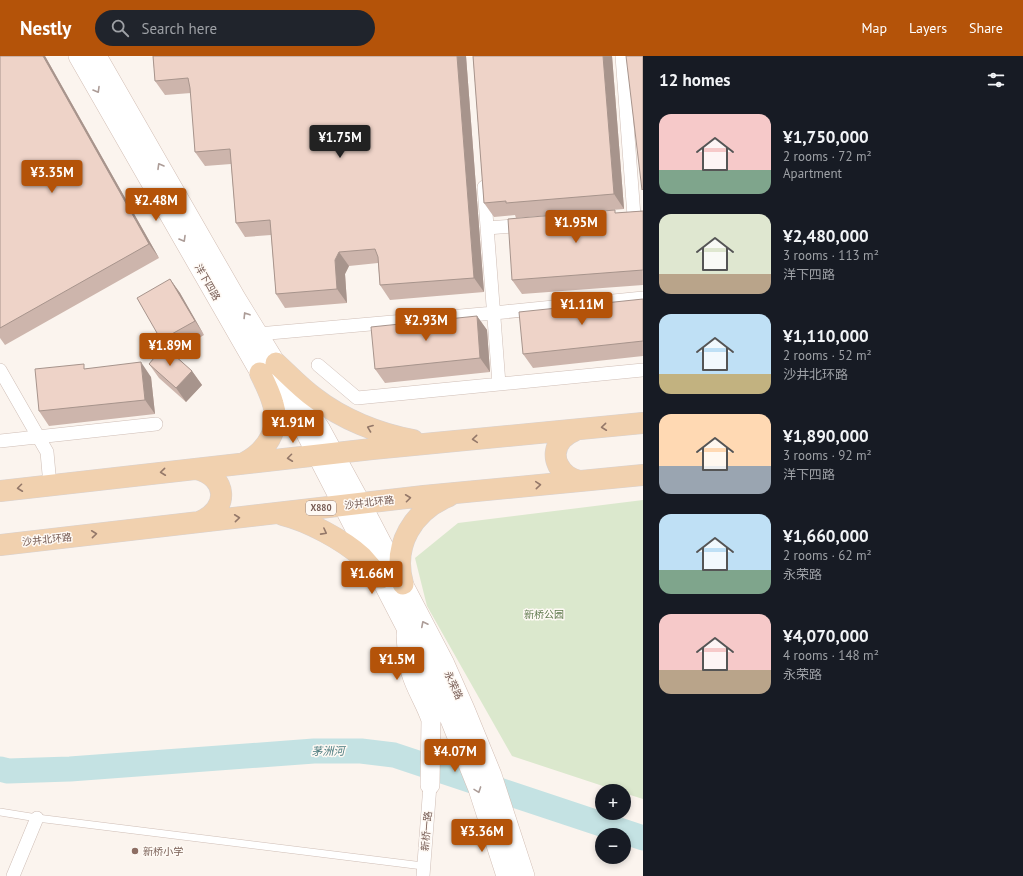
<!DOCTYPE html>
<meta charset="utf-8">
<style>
body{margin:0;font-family:"PT Sans","Noto Sans SC",sans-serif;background:#20242c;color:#f1f3f6;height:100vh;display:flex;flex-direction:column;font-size:15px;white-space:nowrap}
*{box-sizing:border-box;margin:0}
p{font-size:13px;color:#9ea1a6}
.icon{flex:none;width:22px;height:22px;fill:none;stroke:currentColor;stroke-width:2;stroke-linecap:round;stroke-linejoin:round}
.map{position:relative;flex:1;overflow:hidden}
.sheet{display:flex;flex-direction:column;background:#171b24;width:380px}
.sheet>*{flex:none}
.controls{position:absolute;left:595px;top:728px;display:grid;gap:8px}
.controls a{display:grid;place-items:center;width:36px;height:36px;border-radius:50%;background:#171b24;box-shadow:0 2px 6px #0003;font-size:20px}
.price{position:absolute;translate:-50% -34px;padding:0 9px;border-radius:4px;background:#b45309;color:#fff;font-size:13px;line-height:26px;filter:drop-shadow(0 1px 2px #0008)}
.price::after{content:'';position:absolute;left:50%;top:24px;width:12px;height:9px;margin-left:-6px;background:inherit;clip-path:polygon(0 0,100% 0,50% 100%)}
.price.on{background:#222;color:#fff}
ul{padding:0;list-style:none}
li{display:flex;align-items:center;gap:12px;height:100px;padding:0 16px}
li span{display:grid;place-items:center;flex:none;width:112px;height:80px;border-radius:12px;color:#555}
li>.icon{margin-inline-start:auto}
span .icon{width:48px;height:48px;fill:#fffc;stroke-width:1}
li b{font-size:17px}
h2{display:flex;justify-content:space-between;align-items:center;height:48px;padding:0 16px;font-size:17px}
header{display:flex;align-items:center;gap:24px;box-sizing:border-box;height:56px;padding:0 20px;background:#b45309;color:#fff}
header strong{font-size:19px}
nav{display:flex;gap:22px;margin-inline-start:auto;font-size:14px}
.search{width:280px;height:36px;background:#20242c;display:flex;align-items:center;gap:10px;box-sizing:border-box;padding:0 14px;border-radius:22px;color:#9ea1a6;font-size:15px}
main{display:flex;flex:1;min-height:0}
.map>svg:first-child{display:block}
</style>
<header>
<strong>Nestly</strong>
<div class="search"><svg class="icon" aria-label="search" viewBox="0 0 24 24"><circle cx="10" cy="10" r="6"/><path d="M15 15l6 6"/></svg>Search here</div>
<nav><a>Map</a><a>Layers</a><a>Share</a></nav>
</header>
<main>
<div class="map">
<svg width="643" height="820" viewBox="0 0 643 820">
<rect width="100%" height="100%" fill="#fbf4ee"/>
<path fill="#dbe8cd" d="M643,444V743L624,737V735H618L512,700L427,550L415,502L458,467Z"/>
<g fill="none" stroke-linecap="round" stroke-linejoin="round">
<path stroke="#c4e2e3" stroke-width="25" d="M0,713L8,715L70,713L314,695H361L394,699L643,782"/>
<defs>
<path id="lane" d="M0,756L37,762L423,810"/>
<path id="street" d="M622,0L634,160
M484,131L499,328
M487,172L526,169
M258,278L494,257L643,242
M318,309L357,342L643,314
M0,314L47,396L50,429
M0,385L156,368
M13,820L37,762
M423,820L430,729"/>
<path id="secondary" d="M78,0L260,317L305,376L405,570L440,639L478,733L506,820
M97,0L236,242L276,307L320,372L361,447L445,608L465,653L492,719L525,820
M406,579C407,592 407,605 411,617C416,634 426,648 431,664L430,729"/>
<path id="primary" d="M276,307C289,319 301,332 315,342C342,363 379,378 413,384
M576,374C571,376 566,379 562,383C547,400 561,422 580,425
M244,407C266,396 281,373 273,348C270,337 265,327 260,317
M196,413C228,420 230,454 199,466
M0,435L372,393L643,367
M283,459C308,465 343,484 362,501C368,508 374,515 381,522
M0,489L424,440L643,419
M403,528C392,489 413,455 449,440"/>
</defs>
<use href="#lane" stroke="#cfbeb6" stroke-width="8"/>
<use href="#street" stroke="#cfbeb6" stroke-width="14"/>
<use href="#secondary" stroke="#d2beb4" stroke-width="20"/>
<use href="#primary" stroke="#d8d1cf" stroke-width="22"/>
<use href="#lane" stroke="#fff" stroke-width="7"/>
<use href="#street" stroke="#fff" stroke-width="13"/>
<use href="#secondary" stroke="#fff" stroke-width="19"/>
<use href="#primary" stroke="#f1d1af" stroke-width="21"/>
</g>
<path fill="#cdb5ac" d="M0,0H45L159,202L5,289L0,282Z
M153,0H466L484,236L390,244L380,229L378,207L349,210L345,218L347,247L285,252L276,238L271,179L245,181L236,167L231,108L205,110L195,96L191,37L165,39L155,25Z
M473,0H612L624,153L516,162L515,159L494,161L484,147Z
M643,155V229L522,238L512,224L617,157Z
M170,223L180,237L204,279L173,298L192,315L202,329L186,346L159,322L149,308L167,292L161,284Z
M643,243V300L533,312L523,298Z
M477,260L487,274L490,316L385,327L375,313Z
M87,312L151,321L155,358L49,370L39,355Z"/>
<path fill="#a7948c" d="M43,0H45L159,202L149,188Z
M457,0H466L484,236L474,222Z
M603,0H612L624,153L614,138Z
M339,196L349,210L345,218L347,247L337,233L335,204Z
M170,223L180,237L204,279L195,265Z
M477,260L487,274L490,316L480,302Z
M141,306L151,321L155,358L145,344Z
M192,315L202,329L186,346L176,332Z"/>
<path fill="#eed3c8" stroke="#a7948c" d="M0,0H43L149,188L0,272Z
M153,0H457L474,222L380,229L378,201L375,193L339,196L335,204L337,233L276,238L270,164L236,167L230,93L195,96L190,32L188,22L155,25Z
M473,0H603L614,138L506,147V145L484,147Z
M626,0H643V133L642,134Z
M615,154V157L643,155V214L512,224L508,163Z
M170,223L195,265L161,284L137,242Z
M643,243V285L523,298L519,256Z
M477,260L480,302L375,313L371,271Z
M164,290L192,315L176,332L149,308Z
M141,306L145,344L39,355L35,313L84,308V313Z"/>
<defs><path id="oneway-chevron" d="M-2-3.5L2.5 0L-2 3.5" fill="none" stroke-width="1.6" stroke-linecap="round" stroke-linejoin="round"/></defs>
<g stroke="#ac9c97">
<use href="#oneway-chevron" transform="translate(97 34) rotate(60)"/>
<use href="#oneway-chevron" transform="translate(160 110) rotate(-120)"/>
<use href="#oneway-chevron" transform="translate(183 183) rotate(60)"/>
<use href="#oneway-chevron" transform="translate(246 259) rotate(-122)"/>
<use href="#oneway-chevron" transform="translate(424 568) rotate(-117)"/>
<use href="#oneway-chevron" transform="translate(478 734) rotate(70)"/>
</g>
<g stroke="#947869">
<use href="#oneway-chevron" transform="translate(604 371) rotate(174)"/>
<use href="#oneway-chevron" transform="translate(370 372) rotate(-159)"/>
<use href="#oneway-chevron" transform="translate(475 383) rotate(175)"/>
<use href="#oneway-chevron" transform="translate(290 402) rotate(173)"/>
<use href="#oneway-chevron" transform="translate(163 416) rotate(174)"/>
<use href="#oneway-chevron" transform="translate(538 429) rotate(-5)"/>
<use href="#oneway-chevron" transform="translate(20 432) rotate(173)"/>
<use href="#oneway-chevron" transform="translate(408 442) rotate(-7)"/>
<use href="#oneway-chevron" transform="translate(237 462) rotate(-6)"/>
<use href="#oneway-chevron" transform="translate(324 476) rotate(28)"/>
<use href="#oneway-chevron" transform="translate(94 478) rotate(-6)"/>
</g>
<circle fill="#8d6e63" stroke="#fef9f4" stroke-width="1.5" cx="135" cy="795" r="4"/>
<g text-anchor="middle" stroke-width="3" stroke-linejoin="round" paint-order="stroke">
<rect fill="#fef9f4" stroke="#9e8a83" stroke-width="1" x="306" y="445" width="30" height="14" rx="3"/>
<g font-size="9" font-weight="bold" fill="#755a52">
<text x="321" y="455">X880</text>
</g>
<g font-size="10" fill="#755a52" stroke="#fef9f4">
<text transform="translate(208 226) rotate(60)" y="4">洋下四路</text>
<text transform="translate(369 446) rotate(-7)" y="4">沙井北环路</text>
<text transform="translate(47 483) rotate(-6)" y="4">沙井北环路</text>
<text transform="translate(454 629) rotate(65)" y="4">永荣路</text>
<text transform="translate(426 775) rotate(-85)" y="4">新桥一路</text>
</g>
<g font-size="10" fill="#5e784c" stroke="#fef9f4">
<text x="544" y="562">新桥公园</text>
</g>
<g font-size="10" fill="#785e54" stroke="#fef9f4" text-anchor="start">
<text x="143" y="799">新桥小学</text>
</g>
<g font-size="11" font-style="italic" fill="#4b7b7e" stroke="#fef9f4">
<text transform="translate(328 695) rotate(-1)" y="4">茅洲河</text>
</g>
</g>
</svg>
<div class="controls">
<a>+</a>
<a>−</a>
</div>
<b class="price on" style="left:340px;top:103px">¥1.75M</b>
<b class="price" style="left:52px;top:138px">¥3.35M</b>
<b class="price" style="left:156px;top:166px">¥2.48M</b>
<b class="price" style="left:576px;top:188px">¥1.95M</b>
<b class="price" style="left:582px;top:270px">¥1.11M</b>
<b class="price" style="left:426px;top:286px">¥2.93M</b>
<b class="price" style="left:170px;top:311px">¥1.89M</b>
<b class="price" style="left:293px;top:388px">¥1.91M</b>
<b class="price" style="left:372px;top:539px">¥1.66M</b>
<b class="price" style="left:397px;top:625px">¥1.5M</b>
<b class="price" style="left:455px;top:717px">¥4.07M</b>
<b class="price" style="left:482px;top:797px">¥3.36M</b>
</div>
<section class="sheet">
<h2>12 homes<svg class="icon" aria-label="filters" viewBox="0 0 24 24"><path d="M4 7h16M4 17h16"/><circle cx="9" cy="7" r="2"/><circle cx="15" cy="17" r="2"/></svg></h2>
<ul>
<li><span style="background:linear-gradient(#f6c9c9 70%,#7fa58c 0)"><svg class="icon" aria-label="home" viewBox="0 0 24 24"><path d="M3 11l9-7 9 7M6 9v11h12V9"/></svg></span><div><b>¥1,750,000</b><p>2 rooms · 72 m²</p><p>Apartment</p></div></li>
<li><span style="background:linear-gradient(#dfe7d0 75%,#b9a48a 0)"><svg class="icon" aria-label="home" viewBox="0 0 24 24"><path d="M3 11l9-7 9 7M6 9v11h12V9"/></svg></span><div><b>¥2,480,000</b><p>3 rooms · 113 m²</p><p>洋下四路</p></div></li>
<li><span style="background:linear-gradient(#bfe0f5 75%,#c2b280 0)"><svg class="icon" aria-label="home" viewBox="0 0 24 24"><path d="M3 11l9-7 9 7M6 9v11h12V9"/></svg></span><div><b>¥1,110,000</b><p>2 rooms · 52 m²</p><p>沙井北环路</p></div></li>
<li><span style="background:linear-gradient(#ffd9b3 65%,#9aa5b1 0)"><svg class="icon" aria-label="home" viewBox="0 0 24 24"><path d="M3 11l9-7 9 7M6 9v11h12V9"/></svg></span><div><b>¥1,890,000</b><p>3 rooms · 92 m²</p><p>洋下四路</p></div></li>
<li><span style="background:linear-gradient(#bfe0f5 70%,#7fa58c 0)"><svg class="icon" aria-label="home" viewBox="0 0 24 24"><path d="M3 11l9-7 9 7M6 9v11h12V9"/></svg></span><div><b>¥1,660,000</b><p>2 rooms · 62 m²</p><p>永荣路</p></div></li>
<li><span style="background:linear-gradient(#f6c9c9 70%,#b9a48a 0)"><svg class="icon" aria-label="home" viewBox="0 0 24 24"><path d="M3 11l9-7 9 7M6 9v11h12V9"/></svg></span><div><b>¥4,070,000</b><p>4 rooms · 148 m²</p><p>永荣路</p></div></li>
</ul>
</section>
</main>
